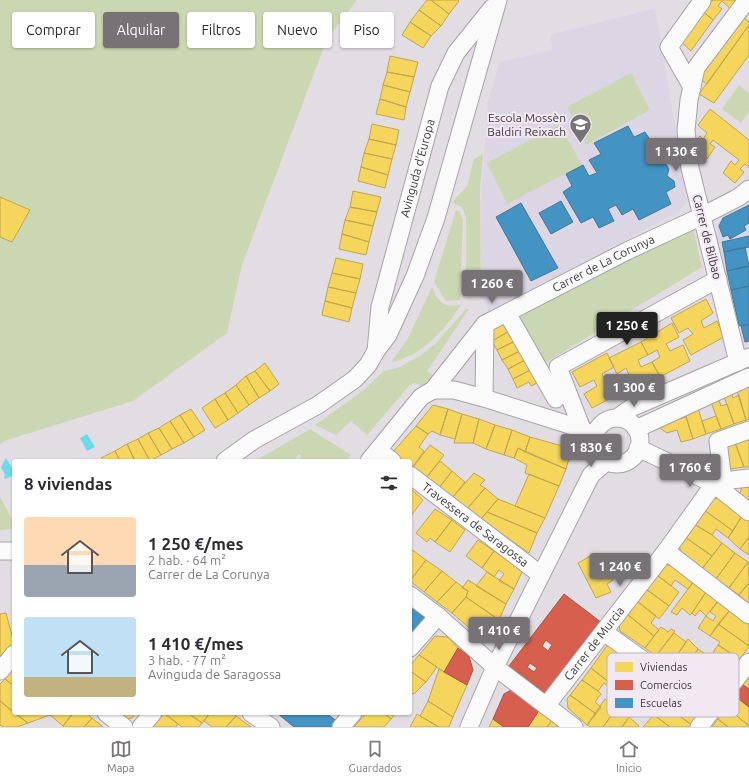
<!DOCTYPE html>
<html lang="es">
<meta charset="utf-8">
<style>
body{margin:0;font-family:Ubuntu,sans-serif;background:#f7f7f7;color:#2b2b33;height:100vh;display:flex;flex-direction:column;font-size:15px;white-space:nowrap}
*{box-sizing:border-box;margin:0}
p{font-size:13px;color:#7c7c81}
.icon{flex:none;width:22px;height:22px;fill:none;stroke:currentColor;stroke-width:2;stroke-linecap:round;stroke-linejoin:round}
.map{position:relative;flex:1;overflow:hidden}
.panel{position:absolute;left:12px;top:459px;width:400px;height:256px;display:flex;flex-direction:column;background:#fff;border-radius:4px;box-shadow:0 1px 3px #0004}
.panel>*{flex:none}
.guide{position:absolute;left:12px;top:12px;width:400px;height:36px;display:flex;gap:8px}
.price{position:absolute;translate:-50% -34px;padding:0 9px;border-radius:4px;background:#767276;color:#fff;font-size:13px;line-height:26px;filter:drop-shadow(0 1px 2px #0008)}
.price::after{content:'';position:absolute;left:50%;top:24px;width:12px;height:9px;margin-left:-6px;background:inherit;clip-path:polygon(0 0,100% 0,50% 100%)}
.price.active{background:#222;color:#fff}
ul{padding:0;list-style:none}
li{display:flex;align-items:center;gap:12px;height:100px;padding:0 12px}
li span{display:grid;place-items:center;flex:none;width:112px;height:80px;border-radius:4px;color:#555}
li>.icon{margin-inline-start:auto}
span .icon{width:48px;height:48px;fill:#fffc;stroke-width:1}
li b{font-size:17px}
h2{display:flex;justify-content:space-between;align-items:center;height:48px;padding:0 12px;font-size:17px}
.chip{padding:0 14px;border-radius:4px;background:#fff;box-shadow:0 1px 3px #0004;font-size:14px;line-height:36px}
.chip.active{background:#767276;color:#fff}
.tab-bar{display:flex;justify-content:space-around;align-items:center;height:56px;border-top:1px solid #e1e1e2;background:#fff;font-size:11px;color:#7c7c81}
.tab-bar a{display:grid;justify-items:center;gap:2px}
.tab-bar .active{color:#767276}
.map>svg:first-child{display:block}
</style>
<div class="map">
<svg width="749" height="727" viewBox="0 0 749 727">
<rect width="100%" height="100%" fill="#e2dde2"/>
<path fill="#dcd6e4" d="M655,8L688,202L678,212L489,312L481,294V198L488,102L499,62L553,50L550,35Z
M749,204V344L742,347L716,235L718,224L722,217Z"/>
<path fill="#cbd7b2" d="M0,0H357L327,39L242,265L227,333L133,401L4,441L0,445Z
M631,73L650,110L586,145L567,107Z
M739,85L749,93V111L741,123L722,109Z
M559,124L582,165L507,204L487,163Z
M483,154L480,190L481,294L469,296L466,293V218L462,207L453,203L454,200L467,186L474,159Z
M456,210L459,211L463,219L460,300L446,301L434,282Z
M692,224L702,267L542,365L514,318Z
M432,287C440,303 442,308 461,305C446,326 437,339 415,353C407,357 400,361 391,362L407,340Z
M466,309H469L427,371L438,379L425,387L415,383L410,385L367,435L351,421L336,435L315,425L364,390L384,371L400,367L421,355L435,344Z
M310,429L351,455L346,461H298L301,456L299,454L293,461H255Z
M0,497L14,523V529L0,530Z"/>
<path fill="#6cdaed" d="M87,434L95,447L87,451L80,438Z
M6,458L14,471V475L5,479L4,477L5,475L1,467Z"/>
<path fill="#f6d55c" stroke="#bea652" d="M427,0H431L449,14L441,26L419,10Z
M431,0H458L459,1L449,14Z
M707,0L712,1L713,0H745L735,13L722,1L718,6L722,9L713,20L701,10Z
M419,10L441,26L431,36L410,22Z
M701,10L713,20L691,51L679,40Z
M744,18L749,22V25L707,84L699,78Z
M410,22L431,36L423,48L402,35Z
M749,25V55L714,103L699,94Z
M390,56L418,62L414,77L387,72Z
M387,72L414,77L410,92L383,85Z
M383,85L410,92L406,107L380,99Z
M380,99L406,107L404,120L376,114Z
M710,109L749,140V168L745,164L740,169L744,172L735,183L723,173L731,161L735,165L739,160L713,140L710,144L715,147L707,159L691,148L700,136L703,139L707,133L698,125Z
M372,124L399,130L396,145L369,139Z
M369,139L396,145L392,159L364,153Z
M364,153L392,159L388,175L361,167Z
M361,167L388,175L385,188L358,181Z
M353,191L381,197L377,212L350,207Z
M0,197L30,210L12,242L0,237Z
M350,207L377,212L373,226L345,220Z
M345,220L373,226L369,242L342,234Z
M342,234L369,242L366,255L339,249Z
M336,258L363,264L360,279L332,273Z
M332,273L360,279L356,293L328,287Z
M328,287L356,293L352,308L325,301Z
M706,299L713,313L701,321L704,328L717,321L724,337L691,355L683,340L693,334L688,328L679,333L671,318Z
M325,301L352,308L349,322L322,315Z
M508,318L513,329L492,341L487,330Z
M672,323L679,337L666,344L670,351L683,345L690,361L660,377L652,362L660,357L657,350L648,355L641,342Z
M513,329L519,339L497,350L492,341Z
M519,339L524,349L502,360L497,350Z
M641,342L648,355L638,360L641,367L652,362L660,377L629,395L621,380L629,375L626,368L617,374L609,358Z
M524,349L529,358L508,369L502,360Z
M607,353L614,367L602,374L605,381L618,375L626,390L592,408L584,394L597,386L594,380L580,387L572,372Z
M529,358L534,368L513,379L508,369Z
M265,363L279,384L270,391L255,371Z
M534,368L541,381L531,386L529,382L517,388L513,379Z
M255,371L270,391L259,398L246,376Z
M246,376L259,398L249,405L236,385Z
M236,385L249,405L238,413L225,393Z
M749,386V419L746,420L737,391Z
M731,392L733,398L739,395L746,420L734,424L723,394Z
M225,393L238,413L228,420L215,399Z
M215,399L228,420L215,428L202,408Z
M719,400L721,406L727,404L734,424L721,429L711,402Z
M433,405L448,409L440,435L432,431L428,434L416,426Z
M698,408L706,434L693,439L685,413Z
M191,409L205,430L194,437L180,415Z
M448,409L462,414L455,439L440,435Z
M462,414L479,419L473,443H454Z
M180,415L194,437L184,443L170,421Z
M716,416L721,429L706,434L702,421Z
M686,417L693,439L681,442L677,430L667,433L657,426Z
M479,419L495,425L486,449L473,443Z
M170,421L184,443L172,449L159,428Z
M495,425L512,430L504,455L486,449Z
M416,426L428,434L419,447L424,451L413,467L410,465V461H404L392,453Z
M159,428L172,449L161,455L148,433Z
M512,430L530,437L525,452L518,448L514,458L504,455Z
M148,433L161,455L150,461L138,439Z
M747,436L749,441V467H744L734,440Z
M530,437L566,447L570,455L566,469L525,452Z
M138,439L150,461H135L127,444Z
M734,440L744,467L730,469L726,442Z
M127,444L135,461H120L115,451Z
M430,445L444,455L426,478L413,467Z
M518,448L566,469L559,486L525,473L527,465L514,458Z
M115,451L120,461H103L101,458Z
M440,461L452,471L439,488L426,478Z
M452,471L465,482L452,498L439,488Z
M474,473L485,480L480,485L485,488L468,508L452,498Z
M529,474L559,486L545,518L515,506Z
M749,485V504L739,497L742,486Z
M485,488L498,499L481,519L468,508Z
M411,489L423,500L410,517V490Z
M719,498L742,516L733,531L704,510L710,499Z
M498,499L545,518L537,533L487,512Z
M435,509L452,520L435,542L430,538L427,542L416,533Z
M704,510L733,531L728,538L716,529L712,535L694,524Z
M487,512L537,533L529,553L481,519Z
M742,516L749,522V537L740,549L728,538Z
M452,520L465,530L450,552L435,542Z
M694,524L712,535L722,543L712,556L685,537Z
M685,537L712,556L702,569L682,554L679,546Z
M749,537V555L740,549Z
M478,540L494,551L482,568L466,556Z
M722,543L735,553L716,579L702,569Z
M411,549L426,560L410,581V551Z
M494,551L523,570L514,589L499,581L504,574L499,570L494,577L482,568Z
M735,553L748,562L729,588L716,579Z
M594,554L600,568L606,565L613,580L607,584L611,592L596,598L578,563Z
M426,560L442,571L424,592L410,581Z
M748,562L749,582L739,595L729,588Z
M662,565H674L694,581L688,589L675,580L671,586L657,575Z
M442,571L456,582L437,602L424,592Z
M487,572L514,589L506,604L476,586Z
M657,575L679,592L669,606L646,589Z
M468,580L506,604L499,620L466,597L468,591L462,588Z
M694,581L706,592L692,613L690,615L682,608L677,615L671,612Z
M456,582L468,591L466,597L452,613L437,602Z
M748,584L749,585V604L739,595Z
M646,589L669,606L659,619L637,601Z
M706,592L718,601L706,616L700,610L695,616L692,613Z
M466,597L499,620L491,635L487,637L481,638L452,613Z
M637,601L656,616L651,623L659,630L654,636L627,614Z
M718,601L730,610L710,636L698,628L706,616L713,621L716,616L710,612Z
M730,610L749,624V646L718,624Z
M6,613L14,643L0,662V614Z
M627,614L654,636L645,648L620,631L619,623Z
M718,624L749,646L740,659L718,645L720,642L710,636Z
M661,627L668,632L671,629L675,631L656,656L645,648Z
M674,633L686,642L669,667L656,656Z
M435,636L448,637L458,648L444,672L419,655Z
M688,639L698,649L679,675L669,667Z
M612,643L633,659L615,687L591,668L606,647Z
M718,645L740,659L731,671L710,657Z
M698,649L731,671L720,684L700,670L705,663L694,655Z
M419,655L437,667L426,682L410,671V666Z
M14,665V686L5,679Z
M591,668L615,687L613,690L604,683L598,691L582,680Z
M439,669L467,685L453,717L428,701Z
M410,671L426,682L414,694L410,692Z
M749,677V689L743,685Z
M5,679L14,686V712L0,701V684Z
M582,680L598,691L601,694L595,702L601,707L596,714L570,695Z
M670,686L696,705L697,714L692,725L658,701Z
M570,695L596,714L587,725L568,708L567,699Z
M735,696L749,707V726L726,707Z
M605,699L617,708L603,727H591L587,725Z
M0,701L14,713L28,723L17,727H3L0,725Z
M428,701L453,717L449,727H439L420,716Z
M662,703L692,725L690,727H670L654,715Z
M726,707L749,726V727H728L718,719Z
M617,708L629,717L622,727H603Z
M540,709L553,719L547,727H528Z
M15,713H48L50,715L28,723Z
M52,713H73L63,726L50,715Z
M73,713H87L92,718L84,727H64L63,726Z
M117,713H136L132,718L125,719Z
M164,713H188L202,723L199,727H182Z
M164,713L178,724L176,727H152Z
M188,713H210L202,723Z
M210,713H232L236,716L226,727H212L204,721Z
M366,713H384L391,719L384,727H354Z
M384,713H396L391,719Z
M417,714L420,716L439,727H410Z
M654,715L670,727H643Z
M236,716L251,727H226Z
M629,717L639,726L638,727H622Z
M92,718L103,727H84Z
M493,719L504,727H489Z
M553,719L564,727H547Z
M718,719L728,727H712Z"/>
<path fill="#d6604d" stroke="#a85448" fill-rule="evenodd" d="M564,594L602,623L549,696L509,666ZM546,640L552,645L548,651L542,646ZM530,663L537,668L534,672L527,667Z
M458,648L469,656L473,670L467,685L444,672Z
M743,685L749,689V707L735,696Z
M513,689L540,709L528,727H504L493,719L504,694Z"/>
<path fill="#4393c3" stroke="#41789a" d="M628,126L634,137L645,132L669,169L667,176L674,181L675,187L666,192L671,204L639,220L633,209L622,215L616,205L608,209L614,221L599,228L593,217L581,223L563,192L572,186L566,174L583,165L589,176L597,173L589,160L601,154L594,143Z
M561,201L573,222L551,234L539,213Z
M521,203L558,268L531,281L496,217Z
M749,205V223L744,226L746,230L730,239L728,235L723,237L719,226L723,218Z
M749,236V247L724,252L722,242Z
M745,247L749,266L727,271L724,252Z
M749,266V286L731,290L727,271Z
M749,286V324L739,326L731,290Z
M749,324V341L745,342L741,326Z
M410,607L428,620L410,641Z
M277,713H326L338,722L334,727H294Z"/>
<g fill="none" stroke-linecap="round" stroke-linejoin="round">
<defs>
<g id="minor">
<path d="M692,87L669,47L702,1"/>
<path d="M507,313L556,399"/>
<path id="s1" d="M485,324L627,251L702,216L739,197L749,189"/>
<path id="s2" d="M376,351L380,307L440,86L456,53L492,8"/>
<path d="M738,362L690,168L686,130L689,100L696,68L747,0"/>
<path d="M433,390H454L484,398L582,429L594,438"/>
<path d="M617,418L631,408L749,357"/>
<circle cx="617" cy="441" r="23"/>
<path d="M582,429L558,367L718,279"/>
<path d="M636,429L749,377"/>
<path d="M638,448L714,484L723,481L749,478"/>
<path d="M378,450L392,461"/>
<path d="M225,461L254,440L318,405L355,379L368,365L376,351L388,335L415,276L436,218L498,0"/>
<path d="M369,461L421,397L433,390L485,324L484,398"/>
<path id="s3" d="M410,475L541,575"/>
<path d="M723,481L718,441L749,430"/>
<path d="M0,551H14"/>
<path d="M666,551L749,615"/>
<path d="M410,595L438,616L495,667L574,727"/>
<path d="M604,632L712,710"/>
<path d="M410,648L438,616"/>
<path d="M0,671L14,654"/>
<path id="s4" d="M546,706L666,551L714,484L749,512"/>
<path d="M106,713L124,727"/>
<path d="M251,713L271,727"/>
<path d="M141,727L153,713"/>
<path d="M341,727L353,713"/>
<path d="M469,727L495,667L591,475L606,462"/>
<path d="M699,727L749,662"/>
</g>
</defs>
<use href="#minor" stroke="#a6a2a6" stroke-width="19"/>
<use href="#minor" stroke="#fbfafb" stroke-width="17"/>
</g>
<defs>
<symbol id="school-pin" viewBox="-11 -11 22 30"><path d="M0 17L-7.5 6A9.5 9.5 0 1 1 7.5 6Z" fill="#767276" stroke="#f2e8f2"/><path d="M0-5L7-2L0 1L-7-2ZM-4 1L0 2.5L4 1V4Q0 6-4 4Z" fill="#fff"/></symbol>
</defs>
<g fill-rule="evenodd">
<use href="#school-pin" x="568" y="112" width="25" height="34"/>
</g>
<g text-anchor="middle" stroke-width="4" stroke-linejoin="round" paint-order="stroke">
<g font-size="12" fill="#3c383c" stroke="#f2e8f2" text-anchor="end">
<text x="566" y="122">Escola Mossèn<tspan x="566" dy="14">Baldiri Reixach</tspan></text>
</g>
<g font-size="12" fill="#3c383c" stroke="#f2e8f2">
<text dy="4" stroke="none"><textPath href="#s2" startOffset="188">Avinguda d'Europa</textPath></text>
<text transform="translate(707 237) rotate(76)" y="4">Carrer de Bilbao</text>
<text dy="4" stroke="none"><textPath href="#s1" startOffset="133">Carrer de La Corunya</textPath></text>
<text dy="4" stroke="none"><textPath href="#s3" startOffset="82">Travessera de Saragossa</textPath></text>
<text dy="4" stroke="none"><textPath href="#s4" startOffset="79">Carrer de Murcia</textPath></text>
</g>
</g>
<rect x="607" y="653" width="132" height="64" rx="6" fill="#f2e8f2" stroke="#bbb3bb" stroke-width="1"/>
<rect x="615" y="662" width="18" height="10" fill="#f6d55c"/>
<rect x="615" y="680" width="18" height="10" fill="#d6604d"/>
<rect x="615" y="698" width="18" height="10" fill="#4393c3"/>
<g font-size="11" fill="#3c383c">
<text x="640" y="671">Viviendas</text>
<text x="640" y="689">Comercios</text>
<text x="640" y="707">Escuelas</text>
</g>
</svg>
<b class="price" style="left:676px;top:172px">1 130 €</b>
<b class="price" style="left:492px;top:304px">1 260 €</b>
<b class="price active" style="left:627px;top:346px">1 250 €</b>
<b class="price" style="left:634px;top:408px">1 300 €</b>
<b class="price" style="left:591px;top:468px">1 830 €</b>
<b class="price" style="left:690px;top:488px">1 760 €</b>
<b class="price" style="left:620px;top:587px">1 240 €</b>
<b class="price" style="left:499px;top:651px">1 410 €</b>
<div class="guide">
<a class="chip">Comprar</a>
<a class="chip active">Alquilar</a>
<a class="chip">Filtros</a>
<a class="chip">Nuevo</a>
<a class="chip">Piso</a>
</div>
<section class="panel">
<h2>8 viviendas<svg class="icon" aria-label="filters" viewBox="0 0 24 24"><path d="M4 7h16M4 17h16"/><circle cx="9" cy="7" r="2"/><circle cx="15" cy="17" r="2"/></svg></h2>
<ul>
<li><span style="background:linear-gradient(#ffd9b3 60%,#9aa5b1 0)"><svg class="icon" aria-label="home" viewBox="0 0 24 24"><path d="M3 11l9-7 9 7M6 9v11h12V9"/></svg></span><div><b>1 250 €/mes</b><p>2 hab. · 64 m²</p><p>Carrer de La Corunya</p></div></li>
<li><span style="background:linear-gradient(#bfe0f5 75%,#c2b280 0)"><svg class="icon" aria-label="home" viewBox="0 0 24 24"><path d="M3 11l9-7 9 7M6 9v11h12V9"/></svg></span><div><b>1 410 €/mes</b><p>3 hab. · 77 m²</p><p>Avinguda de Saragossa</p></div></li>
</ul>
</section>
</div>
<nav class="tab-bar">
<a class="active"><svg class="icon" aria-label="map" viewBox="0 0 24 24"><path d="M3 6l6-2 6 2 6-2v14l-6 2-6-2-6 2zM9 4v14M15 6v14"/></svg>Mapa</a>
<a><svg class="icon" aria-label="saved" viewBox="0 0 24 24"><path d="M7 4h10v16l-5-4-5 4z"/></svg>Guardados</a>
<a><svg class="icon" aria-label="home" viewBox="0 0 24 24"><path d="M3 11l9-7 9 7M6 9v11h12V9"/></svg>Inicio</a>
</nav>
